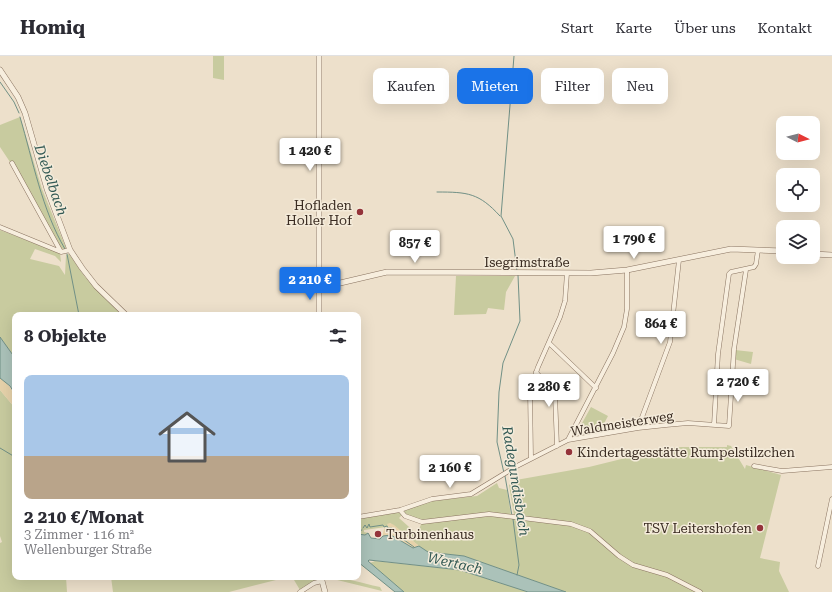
<!DOCTYPE html>
<html lang="de">
<meta charset="utf-8">
<style>
body{margin:0;font-family:"Roboto Serif",serif;background:#f2f2f3;color:#2b2b33;height:100vh;display:flex;flex-direction:column;font-size:15px;white-space:nowrap}
*{box-sizing:border-box;margin:0}
p{font-size:13px;color:#7c7c81}
.icon{flex:none;width:22px;height:22px;fill:none;stroke:currentColor;stroke-width:2;stroke-linecap:round;stroke-linejoin:round}
.map{position:relative;flex:1;overflow:hidden}
.side{position:absolute;left:12px;top:256px;width:349px;height:268px;display:flex;flex-direction:column;background:#fff;border-radius:8px;box-shadow:0 4px 16px #0002}
.side>*{flex:none}
.banner{position:absolute;left:373px;top:12px;width:380px;height:36px;display:flex;gap:8px}
.needle{width:26px;rotate:96deg}
.fabs{position:absolute;left:776px;top:60px;display:grid;gap:8px}
.fabs a{display:grid;place-items:center;width:44px;height:44px;border-radius:8px;background:#fff;box-shadow:0 4px 16px #0002;font-size:20px}
.price{position:absolute;translate:-50% -34px;padding:0 9px;border-radius:4px;background:#fff;color:#222;font-size:13px;line-height:26px;filter:drop-shadow(0 1px 2px #0008)}
.price::after{content:'';position:absolute;left:50%;top:24px;width:12px;height:9px;margin-left:-6px;background:inherit;clip-path:polygon(0 0,100% 0,50% 100%)}
.price.selected{background:#1a73e8;color:#fff}
ul{padding:0;list-style:none}
li{display:grid;align-content:center;gap:8px;height:212px;padding:0 12px}
li span{display:grid;place-items:center;height:124px;border-radius:8px;color:#555}
li>.icon{margin-inline-start:auto}
span .icon{width:72px;height:72px;fill:#fffc;stroke-width:1}
li b{font-size:17px}
h2{display:flex;justify-content:space-between;align-items:center;height:48px;padding:0 12px;font-size:17px}
.tag{padding:0 14px;border-radius:8px;background:#fff;box-shadow:0 4px 16px #0002;font-size:14px;line-height:36px}
.tag.selected{background:#1a73e8;color:#fff}
header{display:flex;align-items:center;gap:24px;box-sizing:border-box;height:56px;padding:0 20px;background:#fff;border-bottom:1px solid #e1e1e2}
header strong{font-size:19px}
nav{display:flex;gap:22px;margin-inline-start:auto;font-size:14px}
.map>svg:first-child{display:block}
</style>
<header>
<strong>Homiq</strong>
<nav><a>Start</a><a>Karte</a><a>Über uns</a><a>Kontakt</a></nav>
</header>
<div class="map">
<svg width="832" height="536" viewBox="0 0 832 536">
<rect width="100%" height="100%" fill="#ede0cb"/>
<path fill="#c8cb9f" d="M213,0H224V24L213,22Z
M20,61L42,133L66,192L63,193L60,192L13,107L10,106L0,91V69Z
M0,174L60,197L61,206L55,200L35,193L30,203L59,210L65,219L66,199L69,198L85,221L122,259H15V302L0,281Z
M456,220H515L506,236L504,254L488,252L486,258L454,259Z
M735,294L753,296L751,308L734,303Z
M0,334L15,352V521H66L67,536H0V487L2,486L0,480Z
M591,351L608,360L599,377L589,379L581,369Z
M727,389L731,390L745,413L746,409L781,419L760,502L780,506L779,515L789,536H566L464,500L428,496L419,490L390,467L388,470L390,475L386,471L364,474V476L368,477L367,479L358,478V462L399,456L402,459L399,462L417,478L422,466L408,461L403,454L432,445L477,440L497,427L499,432L507,434L511,459H514L509,429L516,424L589,411L658,394L681,391H727Z
M375,505L460,514L528,536H404L370,507Z
M111,521H317V524L300,534L294,524H276L229,536H113Z
M325,521C344,521 361,527 380,531L382,535Z"/>
<path fill="#e6d2aa" d="M0,322C12,330 15,338 15,352L0,334Z
M390,467L394,469L419,490L413,492L391,479L380,483L381,477H383L384,473L386,471L390,475L387,468Z"/>
<path fill="#abc2b9" stroke="#719086" d="M0,281L15,302V338L10,330L0,322Z
M368,477L371,482L380,483L383,480L391,479L413,492L419,490L428,496L464,500L566,536H528L460,514L369,504L368,505L404,536H395L358,506V478L365,479Z"/>
<g fill="none" stroke-linecap="round" stroke-linejoin="round">
<path stroke="#719086" stroke-width="1" d="M514,0L501,160L513,183L517,215
M0,26L14,46L19,57
M20,61C33,105 42,154 65,193
M437,136C468,136 479,137 500,160
M67,198L79,259
M0,392L15,401
M504,417L497,386L499,336L503,307L520,265L518,219
M505,420L512,460
M513,463L519,509L517,519
M363,472L365,469L367,472L369,468L370,471L383,469L384,471L387,470L388,472H392L393,474L389,477L393,476L414,491
M358,475L362,474"/>
<defs>
<path id="minor" d="M12,107L61,196
M0,171L61,196L70,194
M549,287L596,332
M536,316L555,339L557,390
M714,369L718,298L729,218L731,216L754,211L756,208L758,194
M638,372L670,286L679,204
M568,384L613,297L624,271L627,253V214
M531,402L530,334L538,311L560,261L565,245L567,217
M754,410L782,415L832,411
M400,454L405,460L422,466L489,458L571,468L590,475L619,500L633,509L667,519L700,536
M358,461L400,454L432,443L471,438L517,410L568,384L638,372L666,369L688,367L729,370L734,293L746,214
M818,510L832,443
M300,536L314,527L322,525"/>
<path id="tertiary" d="M319,0V259
M0,14L18,41L25,57L47,133L70,194L82,212L96,230L126,259
M813,198L832,199
M319,232L387,216L591,217L627,214L731,193L783,195
M321,521L325,536"/>
</defs>
<use href="#minor" stroke="#897360" stroke-width="5"/>
<use href="#tertiary" stroke="#897360" stroke-width="6"/>
<use href="#minor" stroke="#f7eede" stroke-width="4"/>
<use href="#tertiary" stroke="#f7eede" stroke-width="5"/>
</g>
<g fill="#94333a" stroke="#f4ebda" stroke-width="1.5">
<circle cx="360" cy="156" r="4"/>
<circle cx="569" cy="396" r="4"/>
<circle cx="760" cy="472" r="4"/>
<circle cx="378" cy="478" r="4"/>
</g>
<g text-anchor="middle" stroke-width="3" stroke-linejoin="round" paint-order="stroke">
<g font-size="13" fill="#3a2c22" stroke="#f4ebda" text-anchor="end">
<text x="352" y="154">Hofladen<tspan x="352" dy="15">Holler Hof</tspan></text>
<text x="577" y="401" text-anchor="start">Kindertagesstätte Rumpelstilzchen</text>
<text x="752" y="477">TSV Leitershofen</text>
<text x="386" y="483" text-anchor="start">Turbinenhaus</text>
</g>
<g font-size="13" fill="#3a2c22" stroke="#f4ebda">
<text x="527" y="211">Isegrimstraße</text>
<text transform="translate(622 367) rotate(-9)" y="5">Waldmeisterweg</text>
</g>
<g font-size="14" font-style="italic" fill="#325954" stroke="#f4ebda">
<text transform="translate(51 124) rotate(71)" y="5">Diebelbach</text>
<text transform="translate(516 425) rotate(81)" y="5">Radegundisbach</text>
<text transform="translate(455 507) rotate(13)" y="5">Wertach</text>
</g>
</g>
</svg>
<div class="fabs">
<a><svg class="needle" viewBox="-14 -14 28 28"><path d="M0-13l5 13h-10z" fill="#e53935"/><path d="M0 13l5-13h-10z" fill="#7c7c81"/></svg></a>
<a><svg class="icon" aria-label="locate" viewBox="0 0 24 24"><circle cx="12" cy="12" r="6"/><path d="M12 2v4M12 18v4M2 12h4M18 12h4"/></svg></a>
<a><svg class="icon" aria-label="layers" viewBox="0 0 24 24"><path d="M12 4l9 5-9 5-9-5zM3 14l9 5 9-5"/></svg></a>
</div>
<b class="price" style="left:310px;top:116px">1 420 €</b>
<b class="price" style="left:634px;top:204px">1 790 €</b>
<b class="price" style="left:415px;top:208px">857 €</b>
<b class="price selected" style="left:310px;top:245px">2 210 €</b>
<b class="price" style="left:661px;top:289px">864 €</b>
<b class="price" style="left:738px;top:347px">2 720 €</b>
<b class="price" style="left:549px;top:352px">2 280 €</b>
<b class="price" style="left:450px;top:433px">2 160 €</b>
<div class="banner">
<a class="tag">Kaufen</a>
<a class="tag selected">Mieten</a>
<a class="tag">Filter</a>
<a class="tag">Neu</a>
</div>
<section class="side">
<h2>8 Objekte<svg class="icon" aria-label="filters" viewBox="0 0 24 24"><path d="M4 7h16M4 17h16"/><circle cx="9" cy="7" r="2"/><circle cx="15" cy="17" r="2"/></svg></h2>
<ul>
<li><span style="background:linear-gradient(#a9c7e8 65%,#b9a48a 0)"><svg class="icon" aria-label="home" viewBox="0 0 24 24"><path d="M3 11l9-7 9 7M6 9v11h12V9"/></svg></span><div><b>2 210 €/Monat</b><p>3 Zimmer · 116 m²</p><p>Wellenburger Straße</p></div></li>
</ul>
</section>
</div>
